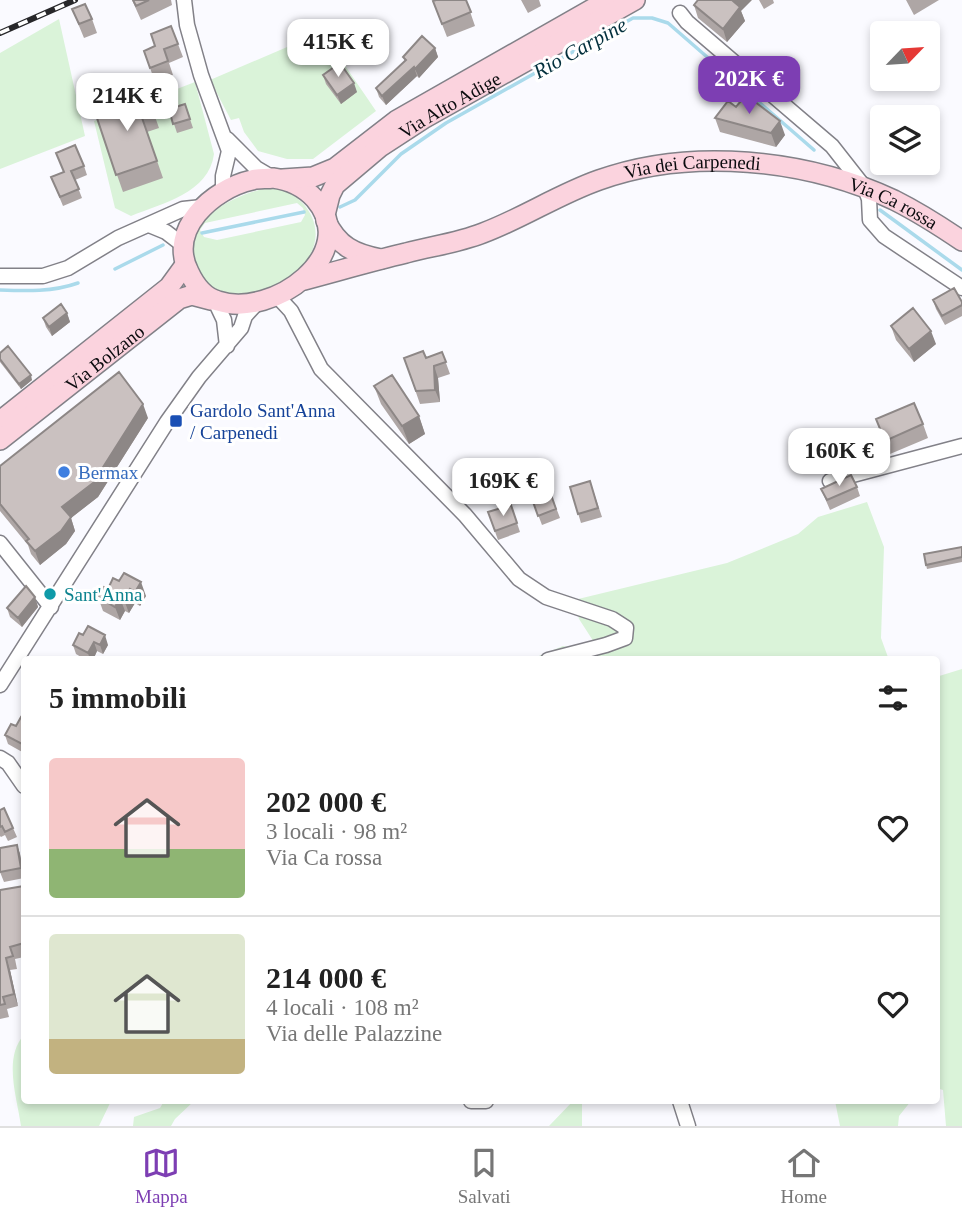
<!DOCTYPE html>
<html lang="it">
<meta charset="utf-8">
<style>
body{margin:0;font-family:Georgia,serif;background:#f2f2f2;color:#222;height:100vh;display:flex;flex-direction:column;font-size:26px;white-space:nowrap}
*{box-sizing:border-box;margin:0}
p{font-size:23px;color:#767676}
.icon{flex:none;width:38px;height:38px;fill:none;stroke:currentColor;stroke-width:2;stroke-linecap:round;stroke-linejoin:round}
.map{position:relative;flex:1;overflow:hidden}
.sheet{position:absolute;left:21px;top:656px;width:919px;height:448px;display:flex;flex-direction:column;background:#fff;border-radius:7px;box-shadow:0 4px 10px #0003}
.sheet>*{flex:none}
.needle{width:46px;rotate:65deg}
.controls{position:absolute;left:870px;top:21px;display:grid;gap:14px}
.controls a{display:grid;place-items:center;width:70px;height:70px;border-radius:7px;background:#fff;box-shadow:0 4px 10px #0003;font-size:35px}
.price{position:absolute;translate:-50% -60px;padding:0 16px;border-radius:14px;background:#fff;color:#222;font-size:23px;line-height:46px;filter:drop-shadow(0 2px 4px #0008)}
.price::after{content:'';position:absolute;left:50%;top:42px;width:21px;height:16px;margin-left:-10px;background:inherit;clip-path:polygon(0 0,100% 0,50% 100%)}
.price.current{background:#7d3eb3;color:#fff}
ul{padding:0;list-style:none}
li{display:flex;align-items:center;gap:21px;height:175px;padding:0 28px}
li+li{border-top:2px solid #e0e0e0}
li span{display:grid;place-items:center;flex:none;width:196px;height:140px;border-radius:7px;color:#555}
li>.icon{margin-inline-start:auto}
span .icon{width:84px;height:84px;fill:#fffc;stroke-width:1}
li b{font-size:30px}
h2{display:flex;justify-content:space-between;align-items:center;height:84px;padding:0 28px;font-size:30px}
.dock{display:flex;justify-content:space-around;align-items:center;height:98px;border-top:2px solid #e0e0e0;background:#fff;font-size:19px;color:#767676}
.dock a{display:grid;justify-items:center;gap:4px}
.dock .current{color:#7d3eb3}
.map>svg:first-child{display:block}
</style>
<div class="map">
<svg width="962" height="1126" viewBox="0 0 962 1126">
<rect width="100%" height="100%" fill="#fafaff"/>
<path fill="#daf3d9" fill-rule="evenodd" d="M59,19L85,136L0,169V53Z
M322,32L376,111L313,159H287L258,151L244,132L239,118L231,120L210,80Z
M195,82L214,154C209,193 163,203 131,216L115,208L94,121Z
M273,187C303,193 327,224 310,255C297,279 255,301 227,293C215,290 205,283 199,272C172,224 234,193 273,187ZM297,203L303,208L305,215L301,222L217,240L204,237L200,230L205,223Z
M867,502L884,547L881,638L889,660H529L563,646L601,653L579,619L574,600L727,563L798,534L818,517Z
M962,669V1126H946L943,1090L936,1088V677Z
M24,1035V1101H111L99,1126H21C17,1097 3,1058 24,1035Z
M164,1101H194L175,1119L171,1126H133L134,1117L160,1108Z
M573,1101H582V1126H549Z
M835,1101H911L899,1116L898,1126H840Z"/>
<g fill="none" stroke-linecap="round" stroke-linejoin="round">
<path stroke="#aadaeb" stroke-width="3.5" d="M340,207L355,200L401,154L446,123L633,18H652L668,23L814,150
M880,210L962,270
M202,233L304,212
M115,269L163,245
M0,290C26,291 53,292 78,283"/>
<defs>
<path id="minor" d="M184,0L187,25L201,75L229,151L223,176V193
M680,13L687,22L832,146L865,188L869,199L870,220L884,236L962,288
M227,139L256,168L273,178
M149,225L166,232L183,245
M0,276H43L68,268L118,238L183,209L202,207
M277,296L291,311L321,369L465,515L519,579L546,597L612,619L626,628L625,638L606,645L548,660
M215,301L224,320L227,346
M830,481L962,446
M0,543L51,607
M0,685L167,422L199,377L241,328L245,316L256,304
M0,758L8,763L24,786
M471,1101H486
M680,1101L688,1126"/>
<g id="secondary">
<path d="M273,178C289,180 304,187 315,199C362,254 273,319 218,301C204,297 195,285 189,272C167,230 212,189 252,180C258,178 266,179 273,178Z"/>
<path d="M283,179L313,177L335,168L397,120L608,0"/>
<path id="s1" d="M325,215L330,195L335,185L380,147L423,119L635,0"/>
<path d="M326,221C338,246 354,254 381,259"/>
<path id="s2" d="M304,280C338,271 372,261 406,253C432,246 458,243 483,233C523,218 559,194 599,180C691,147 806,159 894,200C918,212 940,226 962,241"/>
<path d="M0,421L169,287L185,265"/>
<path id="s3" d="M0,440L179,299L192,295L211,300"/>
</g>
</defs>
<use href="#minor" stroke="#828188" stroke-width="17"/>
<use href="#secondary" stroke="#828188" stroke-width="22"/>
<use href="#minor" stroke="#fff" stroke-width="14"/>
<use href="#secondary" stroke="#fbd3de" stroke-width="19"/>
<defs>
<path id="rail" d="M0,33L75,0"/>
</defs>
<use href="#rail" stroke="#27272a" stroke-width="6"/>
<use href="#rail" stroke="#fff" stroke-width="3.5" stroke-dasharray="10" stroke-linecap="butt"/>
</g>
<path fill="#aea6a5" d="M132,0H171L172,5L141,20Z
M466,0L475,26L447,37L433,1Z
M521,0H539L541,6L528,13Z
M759,0H773L774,3L764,9Z
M906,0H939L914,15Z
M694,5L741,11L745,21L727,42L698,18Z
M72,9L92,19L97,33L84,38Z
M171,26L183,57L169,63L173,75L155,82L144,51L155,46Z
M435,48L438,57L419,78L417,76L386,105L379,97L376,88L405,62L403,57Z
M323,75L357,92L341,104L326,84Z
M888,79H908L909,82L893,90Z
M146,91L159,128L147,132L163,178L123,192L94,109Z
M185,104L193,128L177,133L169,109Z
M736,107L785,135L776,147L720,132L715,118Z
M56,153L84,166L87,175L75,180L82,198L63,206L51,177L64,172Z
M933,300L962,302V316L945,325L936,309Z
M67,313L70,322L52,336L46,327L43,318Z
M891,326L936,344L914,362L896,340Z
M442,352L450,374L438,378L440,402L420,404L404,358H426Z
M0,353L32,380L21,389L0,362Z
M374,386L419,416L425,434L409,444L381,404Z
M148,418L98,497L71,518L75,531L66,544L40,565L31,554L28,545L0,511V466Z
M876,419L923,424L928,438L890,454Z
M590,481L602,517L581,523L570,487Z
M857,487L860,496L830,510L821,489Z
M549,489L560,518L542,525L531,496Z
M511,505L520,532L498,540L488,512Z
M962,547V562L927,569L926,565Z
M113,578L146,596L140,606L135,603L129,613L125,611L120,620L103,611L98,597L108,589Z
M35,597L38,607L22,627L10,617L7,608Z
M83,635L108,645L103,654L97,651L93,660H86L76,654L73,645Z
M24,719V753L8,744L5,735Z
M0,810L13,828L17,837L8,841L5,835L1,837L0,836Z
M17,845L20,854L24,878L4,882L0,872Z
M24,886V957L15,959L17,969L10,970L18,1006L7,1009L9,1017L0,1019V890Z"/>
<path fill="#8d8786" d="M734,0H752L741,11L745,21L727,42L723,29Z
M435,48L438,57L419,78L415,69Z
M414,67L417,76L386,105L382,96Z
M354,83L357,92L341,104L337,95Z
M780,121L785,135L776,147L771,133Z
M67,313L70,322L52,336L49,327Z
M931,331L936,344L914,362L909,349Z
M434,366L438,378L440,402L435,390Z
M31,375L32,380L21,389L19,384Z
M143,404L148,418L98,497L71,518L75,531L66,544L40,565L35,551L62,507Z
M419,416L425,434L409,444L402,426Z
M141,582L146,596L140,606L135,592Z
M130,589L135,603L129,613L124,600Z
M35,597L38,607L22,627L18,618Z
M120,598L125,611L120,620L115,607Z
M105,635L108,645L103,654L100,645Z
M94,642L97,651L93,660H90L88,653Z
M17,845L20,854L24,877L21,868Z
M6,958L10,970L18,1006L14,994Z"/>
<path fill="#cac1c0" stroke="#8d8786" stroke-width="2" d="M133,0H149L136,6Z
M436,0H466L471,12L442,24L433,1Z
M698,0H734L733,1L740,7L723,29L694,5Z
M85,4L92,19L79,24L72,9Z
M171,26L178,44L164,49L168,61L150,68L144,51L155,46L151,34Z
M422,36L435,48L415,69L414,67L382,96L376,88L406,60L403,57Z
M340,63L354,83L337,95L323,75Z
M146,91L153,111L141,115L157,161L116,175L94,109Z
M746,95L780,121L771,133L715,118L728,101L736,107Z
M185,104L190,119L173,124L169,109Z
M75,145L84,166L71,171L79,189L60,197L51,177L64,172L56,153Z
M954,288L962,302V305L942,316L933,300Z
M61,304L67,313L49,327L43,318Z
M913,308L931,331L909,349L891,326Z
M8,346L31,375L19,384L0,359V353Z
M423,351L426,358L442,352L446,362L434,366L435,390L416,391L404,358Z
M119,372L143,404L93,483L62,507L71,517L61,531L35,551L26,541L29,539L0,504V466Z
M392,375L419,416L402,426L374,386Z
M914,403L923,424L885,441L876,419Z
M851,475L857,487L827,500L821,489Z
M590,481L598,508L578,514L570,487Z
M549,489L556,509L538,516L531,496Z
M511,505L517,523L495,531L488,512Z
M962,547V557L926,565L924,554Z
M124,573L141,582L135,592L130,589L124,600L120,598L115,607L98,597L104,587L108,589L113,578L119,581Z
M26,586L35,597L18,618L7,608Z
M88,626L105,635L100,645L94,642L88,653L73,645L79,633L83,635Z
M21,717L24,719V740L22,744L5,735L11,724L16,726Z
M4,808L13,828L5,832L2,826L0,827V810Z
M17,845L21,868L0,872V848Z
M24,886V943L10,947L13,956L6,958L14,994L3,997L5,1004L0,1005V890Z"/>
<rect fill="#1a4fb4" stroke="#fff" stroke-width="2.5" x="169" y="414" width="14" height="14" rx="3.5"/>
<circle fill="#3f7fe0" stroke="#fff" stroke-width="2.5" cx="64" cy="472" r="7"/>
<circle fill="#0f9aa8" stroke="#fff" stroke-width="2.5" cx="50" cy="594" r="7"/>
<g text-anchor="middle" stroke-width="6" stroke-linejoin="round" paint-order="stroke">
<g font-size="19" fill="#0c0c0f" stroke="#fff">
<text dy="7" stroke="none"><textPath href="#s1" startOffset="172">Via Alto Adige</textPath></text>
<text dy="7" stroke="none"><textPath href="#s2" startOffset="408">Via dei Carpenedi</textPath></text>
<text dy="7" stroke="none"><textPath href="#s2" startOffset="616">Via Ca rossa</textPath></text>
<text dy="7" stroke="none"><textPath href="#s3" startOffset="133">Via Bolzano</textPath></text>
</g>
<g font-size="19" fill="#164399" stroke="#fff" text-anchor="start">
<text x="190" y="417">Gardolo Sant'Anna<tspan x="190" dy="22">/ Carpenedi</tspan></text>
</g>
<g font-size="19" fill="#366cbe" stroke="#fff" text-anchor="start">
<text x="78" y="479">Bermax</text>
</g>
<g font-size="19" fill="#0d838f" stroke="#fff" text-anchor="start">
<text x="64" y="601">Sant'Anna</text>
</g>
<g font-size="21" font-style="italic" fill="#03303d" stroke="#fff">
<text transform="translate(580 48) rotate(-29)" y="7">Rio Carpine</text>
</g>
</g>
</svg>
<div class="controls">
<a><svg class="needle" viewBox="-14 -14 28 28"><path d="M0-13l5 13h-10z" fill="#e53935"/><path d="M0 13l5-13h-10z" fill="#767676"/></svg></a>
<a><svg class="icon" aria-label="layers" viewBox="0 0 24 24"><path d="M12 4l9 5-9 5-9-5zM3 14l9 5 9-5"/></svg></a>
</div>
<b class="price" style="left:338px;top:79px">415K €</b>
<b class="price current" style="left:749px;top:116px">202K €</b>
<b class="price" style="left:127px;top:133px">214K €</b>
<b class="price" style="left:839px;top:488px">160K €</b>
<b class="price" style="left:503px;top:518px">169K €</b>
<section class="sheet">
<h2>5 immobili<svg class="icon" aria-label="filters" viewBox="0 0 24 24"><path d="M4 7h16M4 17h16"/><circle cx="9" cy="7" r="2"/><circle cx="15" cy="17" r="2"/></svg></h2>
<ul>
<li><span style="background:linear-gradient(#f6c9c9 65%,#8fb573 0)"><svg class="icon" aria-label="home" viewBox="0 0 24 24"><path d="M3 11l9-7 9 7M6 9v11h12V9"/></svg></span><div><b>202 000 €</b><p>3 locali · 98 m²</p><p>Via Ca rossa</p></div><svg class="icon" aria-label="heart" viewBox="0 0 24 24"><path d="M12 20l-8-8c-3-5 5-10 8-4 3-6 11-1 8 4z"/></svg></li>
<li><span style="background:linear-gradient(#dfe7d0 75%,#c2b280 0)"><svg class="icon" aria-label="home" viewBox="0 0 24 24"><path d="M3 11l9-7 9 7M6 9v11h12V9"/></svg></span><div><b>214 000 €</b><p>4 locali · 108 m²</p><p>Via delle Palazzine</p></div><svg class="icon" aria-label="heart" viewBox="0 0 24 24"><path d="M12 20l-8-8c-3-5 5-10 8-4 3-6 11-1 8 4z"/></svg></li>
</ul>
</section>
</div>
<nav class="dock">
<a class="current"><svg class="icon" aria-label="map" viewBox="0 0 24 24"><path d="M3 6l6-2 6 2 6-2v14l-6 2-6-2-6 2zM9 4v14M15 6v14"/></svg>Mappa</a>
<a><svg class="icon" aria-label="saved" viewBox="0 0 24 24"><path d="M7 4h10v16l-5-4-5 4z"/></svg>Salvati</a>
<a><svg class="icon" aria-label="home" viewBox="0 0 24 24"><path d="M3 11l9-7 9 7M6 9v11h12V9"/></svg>Home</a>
</nav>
